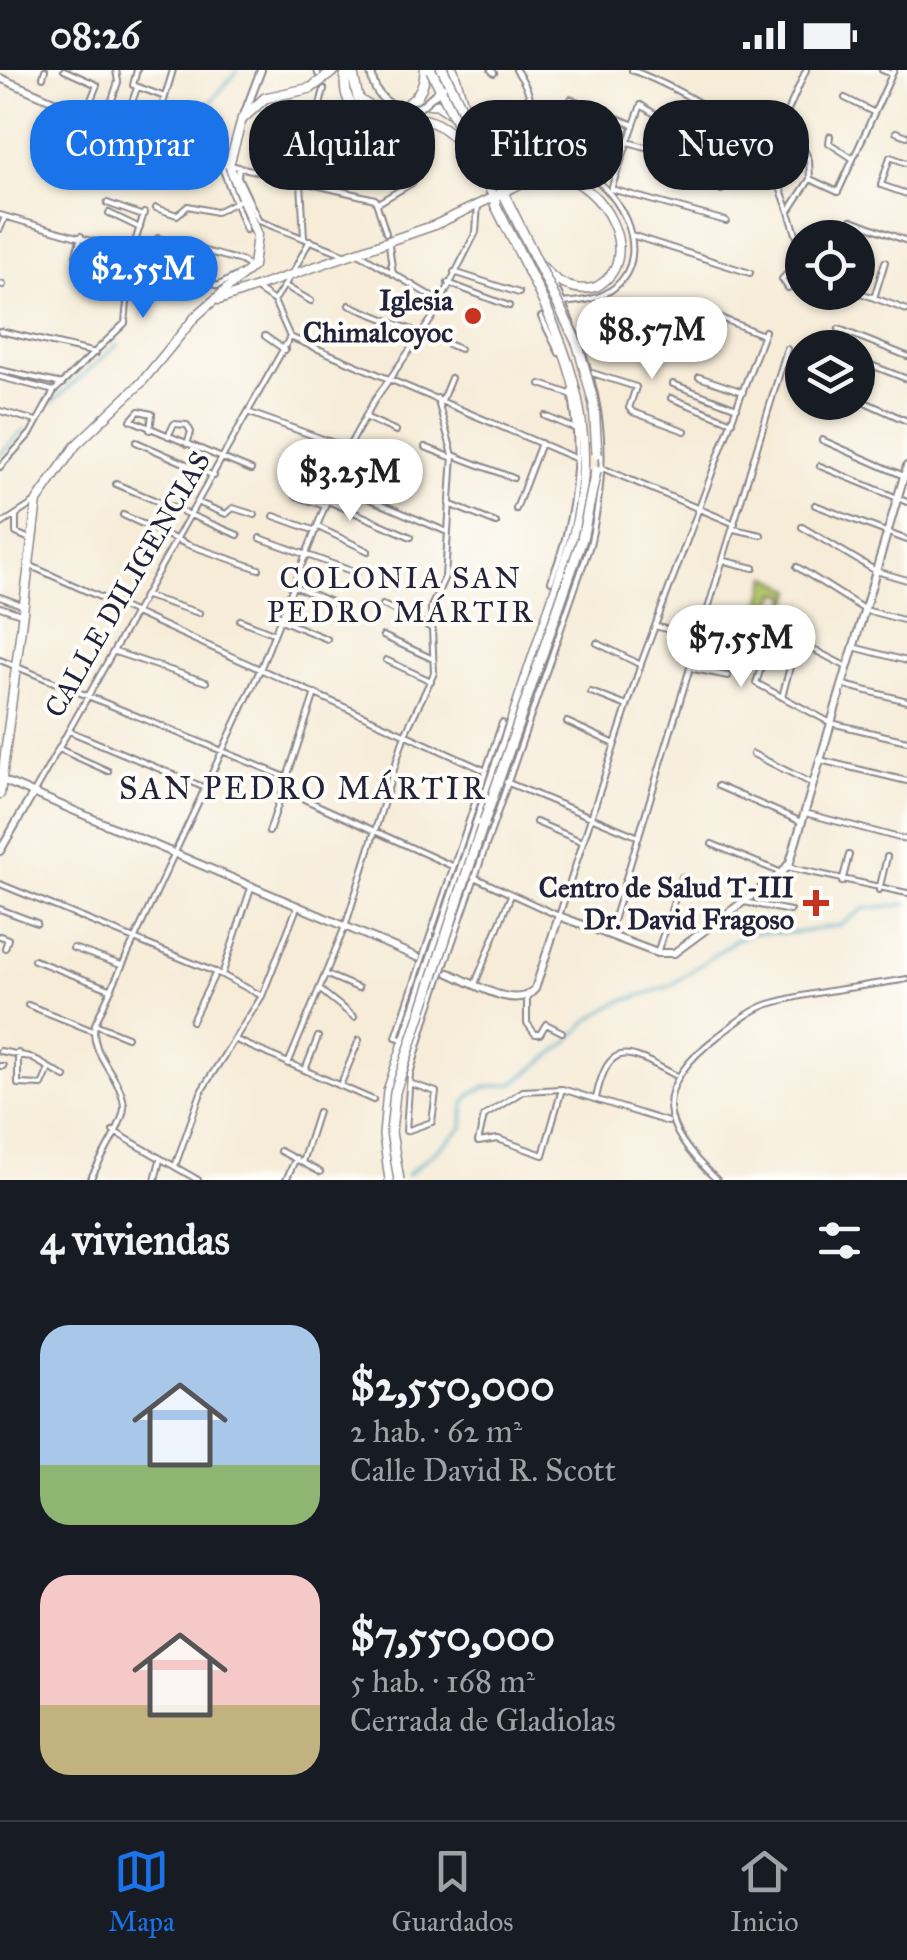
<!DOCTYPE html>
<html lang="es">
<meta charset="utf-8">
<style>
body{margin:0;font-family:"IM FELL Great Primer",serif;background:#20242c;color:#f1f3f6;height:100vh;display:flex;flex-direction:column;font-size:38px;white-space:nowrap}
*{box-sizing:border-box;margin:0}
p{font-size:32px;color:#9ea1a6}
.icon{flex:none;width:55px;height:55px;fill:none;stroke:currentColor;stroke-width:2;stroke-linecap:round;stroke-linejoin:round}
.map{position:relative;height:1110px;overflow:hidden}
.details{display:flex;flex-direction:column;background:#171b24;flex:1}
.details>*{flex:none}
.banner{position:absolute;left:30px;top:30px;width:848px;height:90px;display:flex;gap:20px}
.tools{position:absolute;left:785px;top:150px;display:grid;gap:20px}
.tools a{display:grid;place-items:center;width:90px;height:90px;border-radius:50%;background:#171b24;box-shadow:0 2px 8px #0004;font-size:50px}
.price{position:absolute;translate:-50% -85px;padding:0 22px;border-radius:35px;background:#fff;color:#222;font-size:32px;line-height:65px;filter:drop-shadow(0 2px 5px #0008)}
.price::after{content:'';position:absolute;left:50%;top:60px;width:30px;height:22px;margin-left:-15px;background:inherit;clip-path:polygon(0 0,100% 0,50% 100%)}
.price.on{background:#1a73e8;color:#fff}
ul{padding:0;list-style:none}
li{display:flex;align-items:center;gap:30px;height:250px;padding:0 40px}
li span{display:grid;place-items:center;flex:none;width:280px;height:200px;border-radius:30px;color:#555}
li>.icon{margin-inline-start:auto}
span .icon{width:120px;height:120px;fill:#fffc;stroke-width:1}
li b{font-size:42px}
h2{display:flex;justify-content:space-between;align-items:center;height:120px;padding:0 40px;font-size:42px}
.pill{padding:0 35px;border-radius:40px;background:#171b24;box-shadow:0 2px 8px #0004;font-size:35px;line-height:90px}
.pill.on{background:#1a73e8;color:#fff}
.status{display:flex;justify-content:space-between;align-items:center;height:70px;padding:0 50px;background:#171b24;direction:ltr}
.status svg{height:28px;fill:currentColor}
.dock{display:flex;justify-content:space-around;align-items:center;height:140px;border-top:2px solid #363941;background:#171b24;font-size:28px;color:#9ea1a6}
.dock a{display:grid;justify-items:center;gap:5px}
.dock .on{color:#1a73e8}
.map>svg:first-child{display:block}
</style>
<div class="status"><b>08:26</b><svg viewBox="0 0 49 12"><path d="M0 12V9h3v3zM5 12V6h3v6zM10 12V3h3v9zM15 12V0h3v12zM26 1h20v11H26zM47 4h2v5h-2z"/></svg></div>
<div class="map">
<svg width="907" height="1110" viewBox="0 0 907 1110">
<rect width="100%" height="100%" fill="#fdfcf7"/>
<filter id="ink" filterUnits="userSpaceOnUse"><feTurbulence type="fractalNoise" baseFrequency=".01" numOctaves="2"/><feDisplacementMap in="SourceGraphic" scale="20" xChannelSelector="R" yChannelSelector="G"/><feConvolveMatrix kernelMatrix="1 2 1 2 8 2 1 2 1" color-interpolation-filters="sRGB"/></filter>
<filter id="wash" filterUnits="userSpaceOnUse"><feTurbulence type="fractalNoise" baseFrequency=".0048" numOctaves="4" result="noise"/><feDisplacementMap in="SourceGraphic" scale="40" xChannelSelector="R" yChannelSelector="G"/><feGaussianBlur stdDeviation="2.25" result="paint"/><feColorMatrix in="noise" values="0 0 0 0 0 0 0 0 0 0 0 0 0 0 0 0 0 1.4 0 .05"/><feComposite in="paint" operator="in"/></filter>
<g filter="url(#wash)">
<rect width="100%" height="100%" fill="#f6ecd8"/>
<path fill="#b4c66a" stroke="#6b7452" stroke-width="2.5" d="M768,506L794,520L786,541L788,525L777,523L770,544L783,549L779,558L758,546Z"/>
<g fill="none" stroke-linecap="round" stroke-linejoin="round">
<path stroke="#44a7c4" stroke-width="2.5" d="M178,71L238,0
M51,333L118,274
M0,385L25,359
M407,1105L463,1058L464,1035L471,1024L486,1017L513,1014L566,974L589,950L617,933L670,916L737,869L750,863H796L841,855L863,839L907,834"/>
</g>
</g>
<g filter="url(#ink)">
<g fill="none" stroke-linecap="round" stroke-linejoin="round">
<defs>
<path id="street" d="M64,0L97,15L85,44
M137,0L133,15L165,27
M317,0L318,4
M491,0L494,3
M516,0C550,47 517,61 518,99C537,98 554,91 573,97C615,110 657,182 615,217C600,230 582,231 563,233
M632,0C686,22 747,54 775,107C787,130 793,157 802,182
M806,0L787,43L809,90L810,109L838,122L894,0
M882,0L892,4
M43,7L45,0
M845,28L873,42
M571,29L634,55
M127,46L137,18
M105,51L118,12L116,0
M161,51L174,39
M475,58L499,46
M554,61L623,86
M896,62L907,66
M743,64L750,115
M830,66L829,73L852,88
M135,68L118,99L136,111
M152,70L173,0
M628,72L719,98
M99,80L100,49
M907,93L890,87L881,115L907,124
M221,95L246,160
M230,95L375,129L386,163
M239,97L238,107L259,151L344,184
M719,98L704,76L641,35L611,119L726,151
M714,99L721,120
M667,110L675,86
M678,116L687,90
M107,133L143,146
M378,133L412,113
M156,138L177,145L188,136L216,142L240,130
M789,141L810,109
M109,143L140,158
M0,145L169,193L217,216L240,204
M852,150L907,171
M0,159L5,147
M631,165L750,203
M158,168L241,191L250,197
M304,168L301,112L324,19
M389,175L393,204
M357,182L439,231
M76,185L81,166
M92,199L100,172
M293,202L310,170
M454,202L519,223
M788,203L782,209L788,218L802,208
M448,213L509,236
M0,214L3,215
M285,216L311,231
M255,218L274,231L290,267L577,389
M858,222L907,240
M874,228L885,192
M274,231L288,210
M349,235L460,279
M693,237L763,265
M541,247L559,283
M839,259L907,286
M0,261L96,283
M265,266L285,280
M858,290L907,309
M0,300L62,314
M592,303L636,317L629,338L633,342L685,361
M0,307L54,321
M699,307L743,322
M541,314L570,324
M673,314L737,338
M671,328L732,352
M858,329L907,351
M442,330L451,308
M0,341L36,351
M250,343L348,378
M545,346L576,359
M365,347L396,361
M150,360L152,344L139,341L131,350L251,400
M168,366L174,354L187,355L191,362L187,374
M822,370L904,406
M136,372L214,406
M425,377L453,388
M453,385L513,408
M820,396L907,432
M0,397L31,363L54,321L125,253L132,182L144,143
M602,398L735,454
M116,414L238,465
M334,414L445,461
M296,426L325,436
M328,431L411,467
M199,433L226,444L233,438L255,445
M449,434L496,453
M815,435L907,470
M516,439L541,373
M16,445V463L30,469
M123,445L186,474L259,499
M274,446L316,461
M0,455L37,431
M318,457L368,481
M802,457L876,501L907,510
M734,459L761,465
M260,468L357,503
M725,491L754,498
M31,496L484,700
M797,497L865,540L907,551
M551,511C575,451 583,384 571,321
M294,516L340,536
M146,526L199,543
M0,527L22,535
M383,535L431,558
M0,537L21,544
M708,546L741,551
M240,550L273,563
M281,550L327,569
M761,552L847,597
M655,556L691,566
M383,566L433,589
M597,573L641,595
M853,577L907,591
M698,579L742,588
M115,582L206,612
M765,586L756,613L831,653L907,671
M0,590L288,708
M386,590L431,611
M694,599L728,606
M844,615L907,631
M591,622L627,636
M782,627L790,597
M567,652L615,674
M69,661L203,717
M59,679L108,701
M753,684L813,714
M820,690L907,711
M506,712L639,767
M718,716L802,752
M284,720L452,796
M33,724L290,267
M805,743L907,770
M536,752L583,772
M269,762L315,623
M712,774L782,803
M787,797L907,823
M474,807L559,846L642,591L765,261
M842,812L849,785
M0,814L222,905L262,926
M879,820L887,787
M744,832L790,841
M0,839L37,853
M609,864L787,279
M0,866L8,869L5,878
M73,878L121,895
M657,883L682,807
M34,890L110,919
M325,904L358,918
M222,905L252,815
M475,914L511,825
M319,919L354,947
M527,928V953L535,964H540L546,954L562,962
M28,935L93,961
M192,951L216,902
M95,954L127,967
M236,970L373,1030
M404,970L396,967L502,653
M0,981L30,987L65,1007
M18,983V1014L42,1015L49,999
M288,994L346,854L405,664L434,603L431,537L445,507L453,385L437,328
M0,996H3
M305,1000L318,967
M412,1014L436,1022L432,1052L406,1061L410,1004L427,946L590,475C615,367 598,309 553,211
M340,1016L359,970
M562,1019L543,1085L498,1069L478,1072L484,1046L523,1021L562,1019L668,1052
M596,1028C609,968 628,980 675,1005
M113,1061L198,1110
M280,1081L320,1102
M302,1092L318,1042
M175,1096L202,1020L262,926L298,835
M90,1110C98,1093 124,1053 124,1037C123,1007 88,985 95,954L260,600L348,378L374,331L433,247L476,162L478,134
M155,1110L160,1090
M286,1110L296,1088
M717,1110C659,1057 650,1018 717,967C732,956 750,940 769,934C813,921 862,917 907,909"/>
<path id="secondary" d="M0,8L185,87L229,95
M244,45L261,0
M0,709L417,887
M0,781L33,724
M449,903C471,912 517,942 535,919L559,846L657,883H674L782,803L790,792L907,396"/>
<path id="primary" d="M512,118C526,111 541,104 557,106C602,111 647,189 596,217C574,223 555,212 541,195
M219,230L435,155L481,133
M0,724L37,431L76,375L141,313L196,246L253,196L257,165L229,95L242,49"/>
<path id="highway" d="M346,0C337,67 399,38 432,52C450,59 461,75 473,90
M352,0L358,28C384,53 425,37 425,0
M453,0L464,37
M420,33L437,34L449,42
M242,49L265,28L311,18L335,0
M390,1110L384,1065L388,1021L573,468C609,335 548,242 491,126"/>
</defs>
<use href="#street" stroke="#8c878a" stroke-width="8"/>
<use href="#secondary" stroke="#8c878a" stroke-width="10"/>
<use href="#primary" stroke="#8c878a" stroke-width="11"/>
<use href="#highway" stroke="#8c878a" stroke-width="12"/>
<use href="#street" stroke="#fff" stroke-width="4"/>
<use href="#secondary" stroke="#fff" stroke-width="6"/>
<use href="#primary" stroke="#fff" stroke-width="8"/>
<use href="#highway" stroke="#fff" stroke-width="9"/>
<defs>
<path id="secondary-bridge" d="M371,0C373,28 393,43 420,37L443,17"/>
<path id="primary-bridge" d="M481,133L512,118"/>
<path id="highway-bridge" d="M431,0L496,131
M443,0L578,275L594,334L597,384
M484,752L582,469L596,401
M399,1110L391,1062L395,1022L482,757"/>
</defs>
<use href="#secondary-bridge" stroke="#8c878a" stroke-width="10" stroke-linecap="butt"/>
<use href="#primary-bridge" stroke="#8c878a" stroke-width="11" stroke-linecap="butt"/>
<use href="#highway-bridge" stroke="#8c878a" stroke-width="12" stroke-linecap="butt"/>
<use href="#secondary-bridge" stroke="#fff" stroke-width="6"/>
<use href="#primary-bridge" stroke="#fff" stroke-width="8"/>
<use href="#highway-bridge" stroke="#fff" stroke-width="9"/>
</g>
</g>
<g fill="#c8321e" stroke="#fdfcf7" stroke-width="4">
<circle cx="473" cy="246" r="10"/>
<path d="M811 818h10v10h10v10h-10v10h-10v-10h-10v-10h10z"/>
</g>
<g text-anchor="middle" stroke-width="8" stroke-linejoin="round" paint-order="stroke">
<g font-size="28" font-weight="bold" fill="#22223b" stroke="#fdfcf7" text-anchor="end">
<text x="453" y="240">Iglesia<tspan x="453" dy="32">Chimalcoyoc</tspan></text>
<text x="794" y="827">Centro de Salud T-III<tspan x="794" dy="32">Dr. David Fragoso</tspan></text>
</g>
<g font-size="28" fill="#22223b" stroke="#fdfcf7">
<text transform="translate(127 514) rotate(-60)" y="10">CALLE DILIGENCIAS</text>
</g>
<g font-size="30" letter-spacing="2.5" fill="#22223b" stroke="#fdfcf7">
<text x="401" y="518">COLONIA SAN<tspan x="401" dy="34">PEDRO MÁRTIR</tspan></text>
</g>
<g font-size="32" letter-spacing="2.5" fill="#22223b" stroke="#fdfcf7">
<text x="303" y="729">SAN PEDRO MÁRTIR</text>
</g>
</g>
</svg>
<div class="tools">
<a><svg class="icon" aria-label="locate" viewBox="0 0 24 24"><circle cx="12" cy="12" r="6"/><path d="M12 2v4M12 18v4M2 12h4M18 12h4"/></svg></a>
<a><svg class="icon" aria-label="layers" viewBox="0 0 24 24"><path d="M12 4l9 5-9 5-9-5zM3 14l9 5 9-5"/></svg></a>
</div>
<b class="price on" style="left:143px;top:251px">$2.55M</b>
<b class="price" style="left:652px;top:312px">$8.57M</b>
<b class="price" style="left:350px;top:454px">$3.25M</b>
<b class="price" style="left:741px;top:620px">$7.55M</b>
<div class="banner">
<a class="pill on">Comprar</a>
<a class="pill">Alquilar</a>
<a class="pill">Filtros</a>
<a class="pill">Nuevo</a>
</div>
</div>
<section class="details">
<h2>4 viviendas<svg class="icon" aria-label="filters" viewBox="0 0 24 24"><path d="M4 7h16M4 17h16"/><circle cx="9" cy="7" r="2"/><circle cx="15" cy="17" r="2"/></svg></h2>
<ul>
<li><span style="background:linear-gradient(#a9c7e8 70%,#8fb573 0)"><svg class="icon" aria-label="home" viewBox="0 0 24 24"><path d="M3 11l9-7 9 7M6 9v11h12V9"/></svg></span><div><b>$2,550,000</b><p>2 hab. · 62 m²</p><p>Calle David R. Scott</p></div></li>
<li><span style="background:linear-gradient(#f6c9c9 65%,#c2b280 0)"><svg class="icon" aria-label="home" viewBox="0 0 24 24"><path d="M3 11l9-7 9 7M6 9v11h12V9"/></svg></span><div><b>$7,550,000</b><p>5 hab. · 168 m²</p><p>Cerrada de Gladiolas</p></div></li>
</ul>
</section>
<nav class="dock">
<a class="on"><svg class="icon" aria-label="map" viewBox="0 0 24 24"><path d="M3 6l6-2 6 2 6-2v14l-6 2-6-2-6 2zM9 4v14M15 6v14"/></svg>Mapa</a>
<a><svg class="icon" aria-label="saved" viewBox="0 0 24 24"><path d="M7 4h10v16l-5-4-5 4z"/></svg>Guardados</a>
<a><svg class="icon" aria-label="home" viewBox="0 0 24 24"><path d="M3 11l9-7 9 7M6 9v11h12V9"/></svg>Inicio</a>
</nav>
